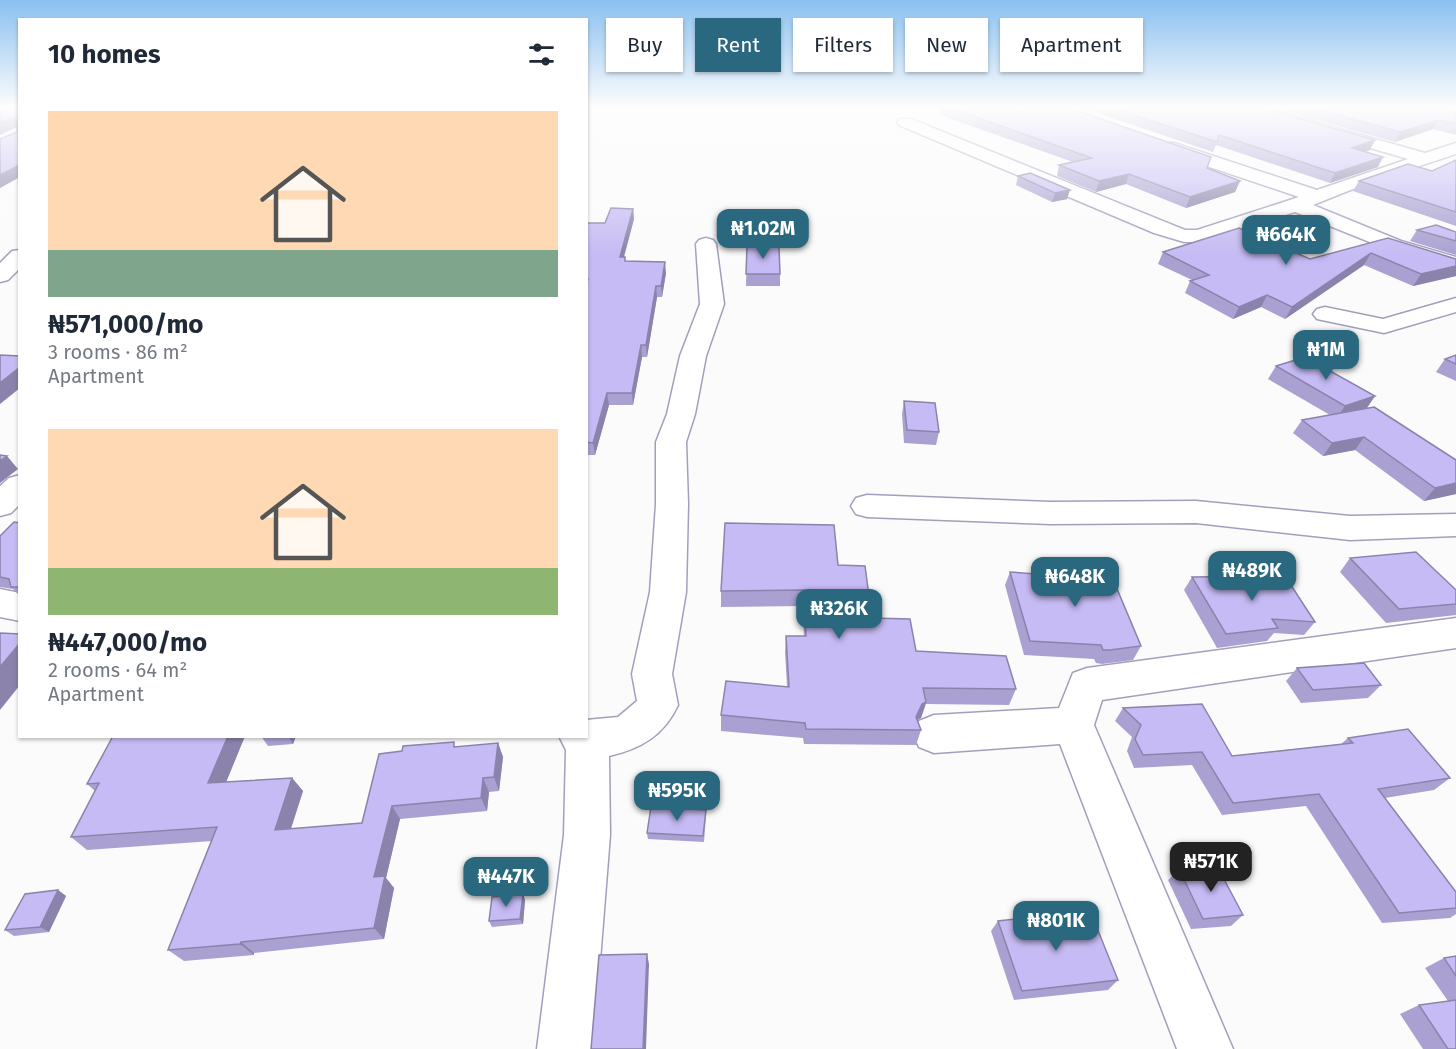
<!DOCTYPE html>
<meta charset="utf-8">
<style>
body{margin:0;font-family:"Fira Sans",sans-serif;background:#f6f6f7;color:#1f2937;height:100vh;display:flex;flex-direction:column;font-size:22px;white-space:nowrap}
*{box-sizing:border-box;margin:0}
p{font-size:20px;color:#747a83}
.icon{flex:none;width:33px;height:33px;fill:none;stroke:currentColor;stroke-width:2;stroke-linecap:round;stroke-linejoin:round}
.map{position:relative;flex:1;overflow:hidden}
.panel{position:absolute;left:18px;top:18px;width:570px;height:720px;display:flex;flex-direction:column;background:#fff;border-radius:0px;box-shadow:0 2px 4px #0004}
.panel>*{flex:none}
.hud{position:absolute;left:606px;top:18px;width:570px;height:54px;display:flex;gap:12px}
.price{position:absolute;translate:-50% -51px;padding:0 14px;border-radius:12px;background:#29687e;color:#fff;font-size:20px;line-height:39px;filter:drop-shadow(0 2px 3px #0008)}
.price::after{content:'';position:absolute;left:50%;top:36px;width:18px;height:14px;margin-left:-9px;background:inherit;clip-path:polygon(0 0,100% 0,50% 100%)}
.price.current{background:#222;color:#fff}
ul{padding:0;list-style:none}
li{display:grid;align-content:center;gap:12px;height:318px;padding:0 30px}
li span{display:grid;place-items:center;height:186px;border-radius:0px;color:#555}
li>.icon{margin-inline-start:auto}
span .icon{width:108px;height:108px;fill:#fffc;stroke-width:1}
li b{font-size:26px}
h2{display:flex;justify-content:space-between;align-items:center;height:72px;padding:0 30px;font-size:26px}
.chip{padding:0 21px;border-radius:0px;background:#fff;box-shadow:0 2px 4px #0004;font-size:21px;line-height:54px}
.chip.current{background:#29687e;color:#fff}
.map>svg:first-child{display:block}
</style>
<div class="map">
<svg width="1456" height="1049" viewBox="0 0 1456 1049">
<rect width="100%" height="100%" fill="#fbfbfb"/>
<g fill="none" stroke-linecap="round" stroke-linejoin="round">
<defs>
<path id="minor" d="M1241,108H1265L1425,153L1456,143V154L1368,183L1313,205L1401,241L1456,257V271L1387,249L1295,212L1198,242H1184L1154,233L899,125L897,122L899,119H911L1185,230H1197L1299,197L1162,151L1160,147L1162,143H1174L1317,190L1408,159L1243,111Z
M706,238L713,240L716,244L724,304L706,356L695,414L686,442L688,504L686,592L672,674L678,705C664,735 641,749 609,756L610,835L593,1049H537L564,835L566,750L559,736H586V720L618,717L637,701L632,674L650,592L656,504V442L667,414L680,356L700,304L696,244L699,240Z
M20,250V268L8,280L0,282V263L12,251Z
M1456,298V312L1384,333L1317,319L1313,314L1317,309L1325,307L1383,319Z
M20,475V504L11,513L0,516V486L9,478Z
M867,495L1051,502L1196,501L1350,516L1456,514V536L1350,540L1196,523L1051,524L867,517L856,514L851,506L856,498Z
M0,589L20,593V621L0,617Z
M1456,618V648L1102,700L1094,725L1233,1049H1177L1060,744L934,753L919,747L913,734L919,721L934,715L1059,708L1073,673L1087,668Z"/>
</defs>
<use href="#minor" stroke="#a49ebc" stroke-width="3"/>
<use href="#minor" fill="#fff" fill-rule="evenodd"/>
</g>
<path fill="#aaa1d2" d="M942,108H1069L1207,168L1240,181L1235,192L1186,208L1126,184L1096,192L1057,176L1059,165L1073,162L940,115Z
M1082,108H1261L1370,150L1365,152L1378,167L1330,183L1216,145L1213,152Z
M1273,108H1456V135L1433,129L1395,142Z
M1456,160V226L1353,191L1359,181L1432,171Z
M1018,176L1067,199L1052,202L1016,185Z
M633,209L634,219L624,257L626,261L666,273L662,297H657L647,357H642L633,405H609L595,455H586V223H605Z
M1417,230L1456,232V255L1410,241Z
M1388,238L1456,259V276L1413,286L1364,265L1285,319L1261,307L1233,319L1185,293L1190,281L1192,280L1158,264L1163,252L1310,259Z
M747,246L780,274V286H746Z
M1456,355V381L1436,372L1445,359Z
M1276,366L1375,396L1367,408L1456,460V494L1424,501L1355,450L1323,456L1293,433L1302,420L1330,415L1268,379Z
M904,401L939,432L936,445L904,443L902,414Z
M20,523V596L13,589L0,587V536Z
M1350,558L1456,590V615L1386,623L1340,572Z
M1072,563L1141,646L1133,660L1102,664L1096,663L1094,659L1024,655L1005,585L1010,572L1066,576Z
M838,565L872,618L916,651L1016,689L1009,705L926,704L921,718L917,720L921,730L916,745L804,744L803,738L721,731V715L787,686L785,652L786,636H804L802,606L721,607V591Z
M1192,577L1315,622L1304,635L1274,633L1267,641L1217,648L1184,590Z
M1297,668L1381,685L1368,698L1301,703L1286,681Z
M1123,708L1232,756L1341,744L1348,738L1450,778L1434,790L1385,798L1456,892V914L1450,918L1382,923L1306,806L1222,815L1192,765L1134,768L1127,751L1132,737L1115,721Z
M113,736H245L226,782L292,778L303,791L291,829L362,823L457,747L498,743L503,757L499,791L489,792L487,811L400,819L386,878L394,888L384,939L254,953V955L184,961L168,950L212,841L87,850L71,837L95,791L87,784Z
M261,736H296L293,744L268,746Z
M706,816L704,842L648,839L647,833Z
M1179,869L1243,915L1231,926L1191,929L1168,880Z
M58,890L66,896L49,932L14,936L5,930Z
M523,894L525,900L523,924L492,927L489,921Z
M998,921L1084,930L1118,980L1108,990L1014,1000L991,931Z
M1456,956V1049H1423L1400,1014L1419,1005L1448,1001L1425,968L1444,958Z"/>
<path fill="#8b83ab" d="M14,117L19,126L0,135V123Z
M1439,120L1433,129L1395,142L1400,132Z
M1375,140L1370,150L1346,158L1352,148Z
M1383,157L1378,167L1330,183L1335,173Z
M20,165V177L0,188V175Z
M1129,174L1126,184L1096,192L1099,181Z
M1240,181L1235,192L1186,208L1190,197Z
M1070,190L1067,199L1052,202L1055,193Z
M633,209L634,219L621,267L620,257Z
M1371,253L1364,265L1285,319L1292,307Z
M665,262L666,273L662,297L661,286Z
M1456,266V276L1413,286L1421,274Z
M656,286L657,297L647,357L646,345Z
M1267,295L1261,307L1233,319L1239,307Z
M641,345L642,357L633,405L632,393Z
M20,367V388L0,404V383Z
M607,393L609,405L595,455L593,443Z
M1375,396L1366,409L1336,419L1345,406Z
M1364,437L1355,450L1323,456L1332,443Z
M7,456L18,469L0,483V461Z
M1456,483V494L1424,501L1435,488Z
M20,643V685L0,710V667Z
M926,702L921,718L917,720L916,717L922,704Z
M228,736H245L220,797L208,783Z
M288,736H296L293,744Z
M498,743L503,757L499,791L494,777Z
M292,778L303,791L286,843L275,830Z
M483,778L489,792L487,811L481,798Z
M392,806L400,819L386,878L394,888L384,939L374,928V877Z
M58,890L66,896L49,932L40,927Z
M523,894L525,900L523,924L520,919Z
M241,942L254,953V955L240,944Z
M647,954L649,964L646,1049H643Z"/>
<path fill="#c6bbf4" stroke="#8b83ab" stroke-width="1.5" d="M0,108H20V165L0,175V139L17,132V119L14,117L0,123Z
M950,108H1069L1211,157L1207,168L1240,181L1190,197L1129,174L1099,181L1059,165L1092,158Z
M1112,108H1261L1375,140L1352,148L1383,157L1335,173L1219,135L1217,142Z
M1311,108H1456V124L1439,120L1400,132Z
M1456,160V212L1359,181L1408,164L1432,171Z
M1030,173L1070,190L1055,193L1018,176Z
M611,208L633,209L620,257H625V261L665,262L661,286H656L646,345H641L632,393H607L593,443L586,442V285L588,279H586V223H605Z
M1436,225L1456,232V241L1417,230Z
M1239,228L1310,259L1388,238L1456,259V266L1421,274L1371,253L1292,307L1267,295L1239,307L1190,281L1209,275L1163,252Z
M747,246L779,247L780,274H746Z
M0,355L20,356V367L0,383Z
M1456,355V364L1445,359Z
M1305,357L1375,396L1345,406L1276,366Z
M904,401L935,403L939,432L907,430Z
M1374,407L1456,460V483L1435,488L1364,437L1332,443L1302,420Z
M0,455L7,456L0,461Z
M14,522L20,523V586L18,587H11L9,579L0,577V536Z
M725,523L834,525L838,565L865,566L872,618L910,619L916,651L1006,656L1016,689L923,688L926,702L922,704L916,717L921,730L806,729L805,723L721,715L726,681L789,687L786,636H806L804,590L721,591Z
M1416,552L1456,590V604L1399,609L1350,558Z
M1072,563L1107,565L1141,646L1110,650H1103L1101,645L1030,641L1010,572L1077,577Z
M1285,576L1315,622L1272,619L1278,628L1226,634L1192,577Z
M0,633L20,634V643L0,667Z
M1364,663L1381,685L1313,690L1297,668Z
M1202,704L1232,756L1353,743L1348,738L1408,729L1450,778L1378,789L1456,892V908L1399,913L1319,794L1233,803L1202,752L1143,755L1135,739L1141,725L1123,708Z
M113,736H228L208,783L292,778L275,830L362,823L379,754L402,751L403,746L454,742V747L498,743L494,777L483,778L481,798L392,806L374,877L385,876L374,928L241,942L240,944L168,950L217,827L71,837L99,783L87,784Z
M651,807L706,810L703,836L647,833Z
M1217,866L1243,915L1203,919L1179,869Z
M58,890L40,927L5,930L25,894Z
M523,894L520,919L489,921L492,897Z
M1077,912L1084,930L1097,928L1118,980L1022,991L998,921Z
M647,954L643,1049H591L599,955Z
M1456,956V976L1444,958Z
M1456,1000V1049H1448L1419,1005Z"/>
<linearGradient id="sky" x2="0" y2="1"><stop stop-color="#8ac0f0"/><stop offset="0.42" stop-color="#fdfdfd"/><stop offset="1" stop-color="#fdfdfd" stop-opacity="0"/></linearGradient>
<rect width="1456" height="255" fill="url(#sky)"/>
</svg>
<b class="price" style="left:763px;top:260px">₦1.02M</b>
<b class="price" style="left:1286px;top:266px">₦664K</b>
<b class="price" style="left:1326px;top:381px">₦1M</b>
<b class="price" style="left:1252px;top:602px">₦489K</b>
<b class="price" style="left:1075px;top:608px">₦648K</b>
<b class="price" style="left:839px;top:640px">₦326K</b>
<b class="price" style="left:677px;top:822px">₦595K</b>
<b class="price current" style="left:1211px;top:893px">₦571K</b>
<b class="price" style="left:506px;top:908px">₦447K</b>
<b class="price" style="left:1056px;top:952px">₦801K</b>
<div class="hud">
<a class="chip">Buy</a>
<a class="chip current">Rent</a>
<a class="chip">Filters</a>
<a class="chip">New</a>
<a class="chip">Apartment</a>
</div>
<section class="panel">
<h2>10 homes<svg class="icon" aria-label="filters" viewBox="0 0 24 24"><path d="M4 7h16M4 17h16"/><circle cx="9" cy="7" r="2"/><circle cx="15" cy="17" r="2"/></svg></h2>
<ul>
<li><span style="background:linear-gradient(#ffd9b3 75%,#7fa58c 0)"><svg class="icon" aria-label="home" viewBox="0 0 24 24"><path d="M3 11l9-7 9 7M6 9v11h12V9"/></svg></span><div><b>₦571,000/mo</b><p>3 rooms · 86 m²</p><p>Apartment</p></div></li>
<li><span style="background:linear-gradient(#ffd9b3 75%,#8fb573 0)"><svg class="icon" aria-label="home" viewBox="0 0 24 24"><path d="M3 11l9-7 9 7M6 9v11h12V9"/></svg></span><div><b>₦447,000/mo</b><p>2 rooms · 64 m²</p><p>Apartment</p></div></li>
</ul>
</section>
</div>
